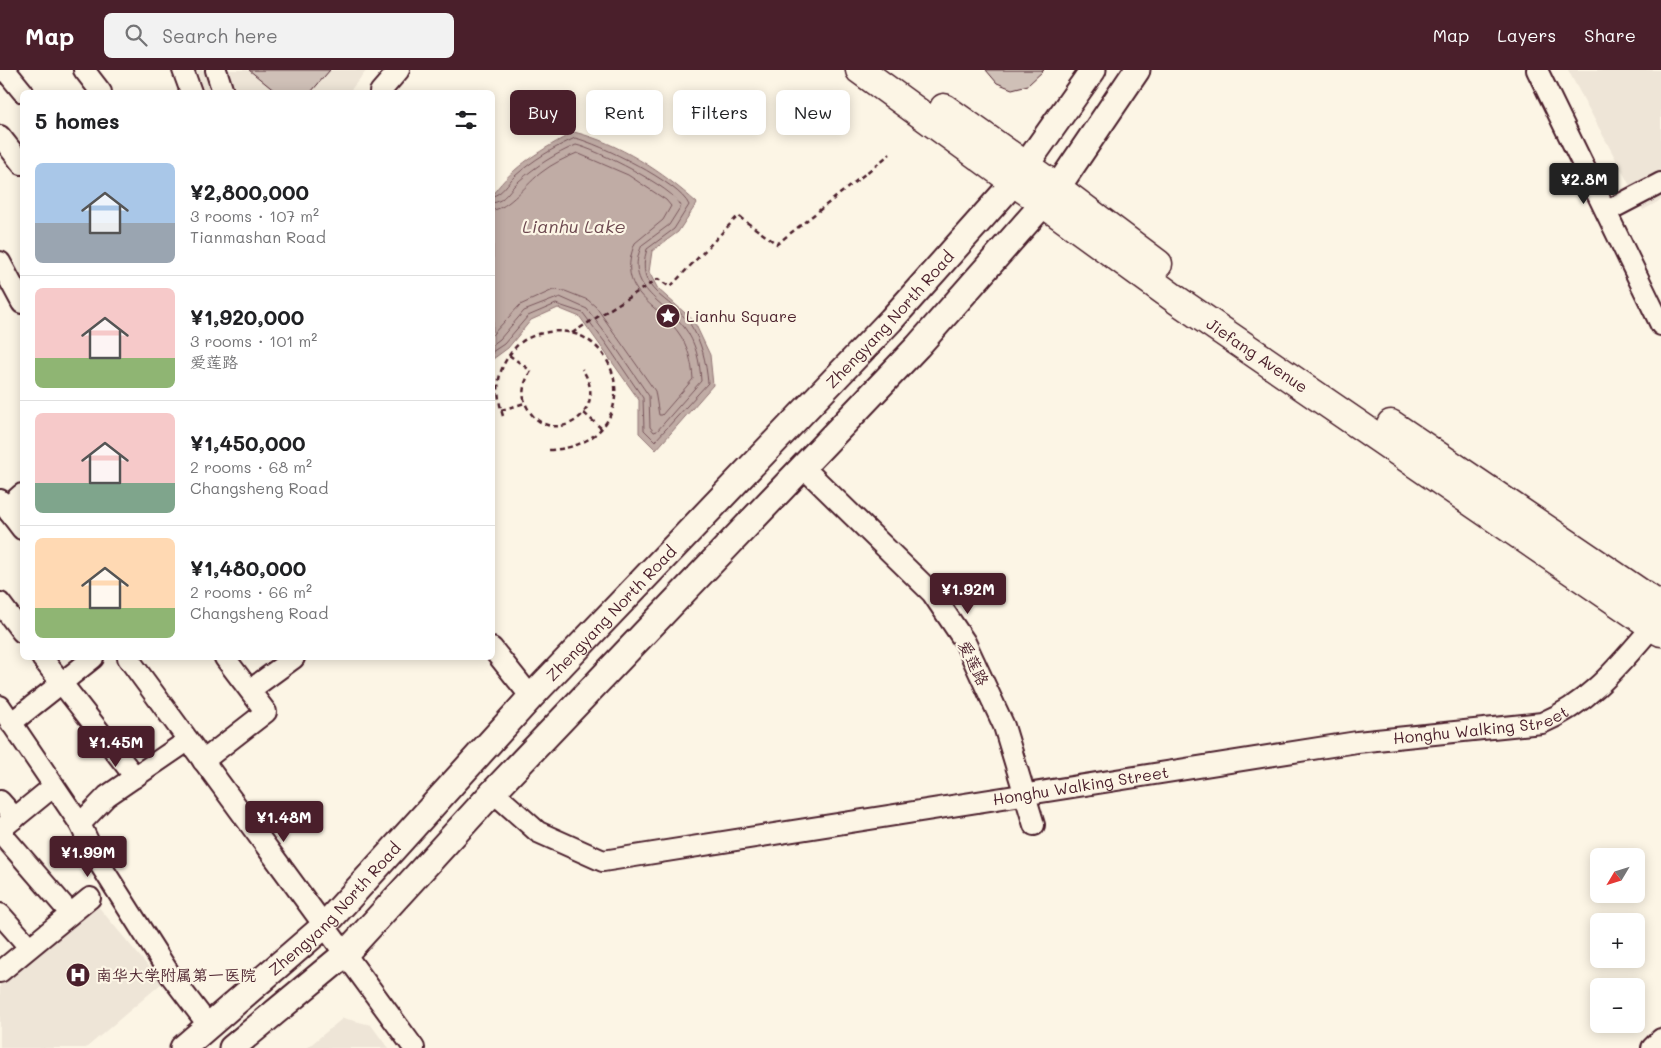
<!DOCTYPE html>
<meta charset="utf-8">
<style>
body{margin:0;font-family:Mali,"LXGW WenKai TC",sans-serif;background:#f2f2f2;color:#202124;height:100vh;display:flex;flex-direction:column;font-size:19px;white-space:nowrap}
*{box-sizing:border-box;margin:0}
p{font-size:16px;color:#757577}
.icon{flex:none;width:28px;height:28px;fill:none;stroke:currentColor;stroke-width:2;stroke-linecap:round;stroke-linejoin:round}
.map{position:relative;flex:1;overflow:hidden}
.drawer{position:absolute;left:20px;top:20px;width:475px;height:570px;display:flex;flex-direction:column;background:#fff;border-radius:8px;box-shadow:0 2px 12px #0003}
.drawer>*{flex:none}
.top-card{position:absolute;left:510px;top:20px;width:475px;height:45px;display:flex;gap:10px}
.needle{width:32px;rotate:232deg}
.controls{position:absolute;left:1590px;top:778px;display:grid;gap:10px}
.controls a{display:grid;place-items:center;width:55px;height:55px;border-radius:8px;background:#fff;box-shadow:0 2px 12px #0003;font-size:25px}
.price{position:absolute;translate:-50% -42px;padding:0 11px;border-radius:5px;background:#4a1f2b;color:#fff;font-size:16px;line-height:32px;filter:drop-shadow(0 1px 2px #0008)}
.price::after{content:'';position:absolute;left:50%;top:30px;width:15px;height:11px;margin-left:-8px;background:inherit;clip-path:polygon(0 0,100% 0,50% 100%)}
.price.active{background:#222;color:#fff}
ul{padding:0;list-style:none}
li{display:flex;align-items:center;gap:15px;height:125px;padding:0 15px}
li+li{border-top:1px solid #e0e0e0}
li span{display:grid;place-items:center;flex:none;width:140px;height:100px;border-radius:8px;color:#555}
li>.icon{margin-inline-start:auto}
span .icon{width:60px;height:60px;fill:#fffc;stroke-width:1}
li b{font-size:21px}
h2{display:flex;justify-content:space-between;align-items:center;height:60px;padding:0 15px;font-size:21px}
.tag{padding:0 18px;border-radius:8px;background:#fff;box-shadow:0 2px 12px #0003;font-size:18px;line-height:45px}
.tag.active{background:#4a1f2b;color:#fff}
header{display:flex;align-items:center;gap:30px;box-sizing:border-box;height:70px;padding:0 25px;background:#4a1f2b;color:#fff}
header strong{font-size:24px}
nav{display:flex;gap:28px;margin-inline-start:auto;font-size:18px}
.search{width:350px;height:45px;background:#f2f2f2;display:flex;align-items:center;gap:12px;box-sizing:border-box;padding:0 18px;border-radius:8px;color:#757577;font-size:19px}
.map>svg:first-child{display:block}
</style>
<header>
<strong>Map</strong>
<div class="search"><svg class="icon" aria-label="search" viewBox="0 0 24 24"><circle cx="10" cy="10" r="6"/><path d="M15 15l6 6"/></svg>Search here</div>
<nav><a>Map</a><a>Layers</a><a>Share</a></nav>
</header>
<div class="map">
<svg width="1661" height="978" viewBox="0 0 1661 978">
<rect width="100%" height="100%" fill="#fcf5e5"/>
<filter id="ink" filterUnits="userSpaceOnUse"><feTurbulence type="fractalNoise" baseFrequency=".02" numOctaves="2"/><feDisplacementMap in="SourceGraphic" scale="10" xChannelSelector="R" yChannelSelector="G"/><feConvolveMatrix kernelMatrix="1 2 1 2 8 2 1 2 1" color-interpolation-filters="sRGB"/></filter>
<g filter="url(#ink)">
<path fill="#eee5d7" d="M197,0H367L349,22H204Z
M1568,0H1661V130L1643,140Z
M87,823L162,913L86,978H0V898Z
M343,948L371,955L388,978H307Z"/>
<path fill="#c0aca5" stroke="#917474" d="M574,62C619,73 663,102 697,133L678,162L652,181L649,202L658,219L694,251L710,285L713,315L656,380L639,363V330L580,247L558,238L531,250L508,278L493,289V124C514,95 543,79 574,62Z"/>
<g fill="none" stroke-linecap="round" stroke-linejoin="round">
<path stroke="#79575c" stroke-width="1" d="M492,126C502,125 508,112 515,106C533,90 553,78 575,68C598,73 680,113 689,135L674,159L647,179C634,222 670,226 690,254C702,272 706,292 708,313L655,371L644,360L643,328L607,275L583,243L556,234L528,246L504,274L492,282
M492,133C505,132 510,118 519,111C536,96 555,84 576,75C595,79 675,118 681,136L669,155L642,175C623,217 664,231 684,257C696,272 700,293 701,311L657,361L654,362L650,357L649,326L612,272L587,239L560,227L524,241L500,269L492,275
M492,140C508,140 528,112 542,102C552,94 565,88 577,83L628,105L666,130L671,136L663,150L635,173C615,223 656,232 678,262C688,275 692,293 693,309L662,345H659L655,321L596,237L588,230L565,221L553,220L520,235L492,265"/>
</g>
<path fill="#cfc0b7" stroke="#4a1f2b" d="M249,0H330L311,22H276Z
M986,0H1044L1028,15L1012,19L997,13Z"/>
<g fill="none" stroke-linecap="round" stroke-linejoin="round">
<defs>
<g id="minor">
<path d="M5,0L23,22"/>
<path d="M84,0L101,22"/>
<path d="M183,0L191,22"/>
<path d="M216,0L223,22"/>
<path d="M1537,0L1661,255"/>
<path d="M380,22L399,0"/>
<path d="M0,66L22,94"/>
<path d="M1613,138L1661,113"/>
<path d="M0,192L22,233"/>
<path d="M803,397L932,523L965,572L1004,656L1034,755"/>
<path d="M0,430L22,459"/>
<path d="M9,442L13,432L22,424"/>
<path d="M0,533L22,562"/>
<path d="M492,578L531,627"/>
<path d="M42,588L135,707"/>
<path d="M128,588L414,978"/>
<path d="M250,620L294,588"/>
<path d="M0,636L80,754L96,788L171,906L209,956"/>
<path d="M11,653L93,588"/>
<path d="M203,691L266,642L225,588"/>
<path id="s1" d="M493,722L538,762L603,791L1357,672L1542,653C1591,632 1619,595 1653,556"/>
<path d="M0,731L15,748"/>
<path d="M80,754L107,726L180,676"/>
<path d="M0,760L54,716"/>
<path d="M0,762L64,836"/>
<path d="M0,844L23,870"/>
<path d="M0,902L90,828"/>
<path d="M1652,978L1661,969"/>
</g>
<g id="major">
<path id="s2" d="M183,978L323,857L531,627L891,250L1014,112L1093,0"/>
<path d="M232,978L344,885L493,722L918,276L1057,118L1137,0"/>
</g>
<g id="highway">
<path id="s3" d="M860,0L1174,228L1661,562"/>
<path d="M944,38L1057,118L1158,194"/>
<path d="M1391,354L1661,537"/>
</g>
</defs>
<use href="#minor" stroke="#4a1f2b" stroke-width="24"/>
<use href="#major" stroke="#4a1f2b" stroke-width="29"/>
<use href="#highway" stroke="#4a1f2b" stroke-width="31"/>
<path stroke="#4a1f2b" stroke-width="2.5" stroke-dasharray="5 4" stroke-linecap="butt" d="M572,263L658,209L670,217L738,146L777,174L890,84
M509,285L531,301C524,312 520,324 527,337C549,380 613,344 582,299
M501,340L525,333
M584,343L602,359
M503,346C495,321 496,300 514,279C521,270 533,265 543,263C623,245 652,375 549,380"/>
<use href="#minor" stroke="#fcf5e5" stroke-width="20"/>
<use href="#major" stroke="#fcf5e5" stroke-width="25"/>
<use href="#highway" stroke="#fcf5e5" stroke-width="28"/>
</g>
</g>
<defs>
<symbol id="sight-disc" viewBox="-11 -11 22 22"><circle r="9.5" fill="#4a1f2b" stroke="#fcf5e5"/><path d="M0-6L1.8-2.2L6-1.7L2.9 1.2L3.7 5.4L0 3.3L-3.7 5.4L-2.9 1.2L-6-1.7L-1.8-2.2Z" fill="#fff"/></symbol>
<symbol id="hospital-disc" viewBox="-11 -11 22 22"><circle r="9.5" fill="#4a1f2b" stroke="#fcf5e5"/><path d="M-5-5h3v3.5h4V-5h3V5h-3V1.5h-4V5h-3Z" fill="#fff"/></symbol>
</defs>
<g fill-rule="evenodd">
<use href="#sight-disc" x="654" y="232" width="28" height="28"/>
<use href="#hospital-disc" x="64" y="891" width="28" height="28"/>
</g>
<g text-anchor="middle" stroke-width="4.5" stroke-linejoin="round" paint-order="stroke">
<g font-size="16" fill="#4a1f2b" stroke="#fcf5e5" text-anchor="start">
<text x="686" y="252">Lianhu Square</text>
<text x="96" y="911">南华大学附属第一医院</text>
</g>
<g font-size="16" fill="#4a1f2b" stroke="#fcf5e5">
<text dy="6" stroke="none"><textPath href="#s2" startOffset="1016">Zhengyang North Road</textPath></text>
<text dy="6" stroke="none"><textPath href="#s3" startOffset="489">Jiefang Avenue</textPath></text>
<text dy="6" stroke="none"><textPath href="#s2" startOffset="611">Zhengyang North Road</textPath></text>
<text transform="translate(974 593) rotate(64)" y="6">爱莲路</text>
<text dy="6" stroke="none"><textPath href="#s1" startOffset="1020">Honghu Walking Street</textPath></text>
<text dy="6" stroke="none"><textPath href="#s1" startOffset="615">Honghu Walking Street</textPath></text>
<text dy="6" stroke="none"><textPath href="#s2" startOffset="206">Zhengyang North Road</textPath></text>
</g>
<g font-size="18" font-style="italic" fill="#6d4950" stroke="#fcf5e5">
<text x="574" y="163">Lianhu Lake</text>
</g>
</g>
</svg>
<div class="controls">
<a><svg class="needle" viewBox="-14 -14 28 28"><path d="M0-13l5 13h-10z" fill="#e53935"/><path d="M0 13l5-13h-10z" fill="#757577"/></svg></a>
<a>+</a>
<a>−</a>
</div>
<b class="price active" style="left:1584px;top:135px">¥2.8M</b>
<b class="price" style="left:968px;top:545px">¥1.92M</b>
<b class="price" style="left:116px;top:698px">¥1.45M</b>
<b class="price" style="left:284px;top:773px">¥1.48M</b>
<b class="price" style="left:88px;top:808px">¥1.99M</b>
<div class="top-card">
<a class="tag active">Buy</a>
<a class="tag">Rent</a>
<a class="tag">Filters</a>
<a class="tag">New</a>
</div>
<section class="drawer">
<h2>5 homes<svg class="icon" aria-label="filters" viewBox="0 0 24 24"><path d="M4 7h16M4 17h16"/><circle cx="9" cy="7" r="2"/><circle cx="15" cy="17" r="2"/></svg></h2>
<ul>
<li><span style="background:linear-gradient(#a9c7e8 60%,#9aa5b1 0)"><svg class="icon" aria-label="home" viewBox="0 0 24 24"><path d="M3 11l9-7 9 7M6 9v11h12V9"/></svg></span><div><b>¥2,800,000</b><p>3 rooms · 107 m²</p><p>Tianmashan Road</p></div></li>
<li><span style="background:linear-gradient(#f6c9c9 70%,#8fb573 0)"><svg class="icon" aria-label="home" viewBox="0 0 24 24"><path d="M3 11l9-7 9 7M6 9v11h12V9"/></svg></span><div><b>¥1,920,000</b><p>3 rooms · 101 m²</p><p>爱莲路</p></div></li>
<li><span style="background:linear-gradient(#f6c9c9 70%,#7fa58c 0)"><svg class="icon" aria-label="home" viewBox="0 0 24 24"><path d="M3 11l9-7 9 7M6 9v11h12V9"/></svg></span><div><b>¥1,450,000</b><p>2 rooms · 68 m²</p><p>Changsheng Road</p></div></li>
<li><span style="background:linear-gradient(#ffd9b3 70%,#8fb573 0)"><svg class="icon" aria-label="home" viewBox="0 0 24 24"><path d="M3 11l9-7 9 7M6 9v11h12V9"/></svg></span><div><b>¥1,480,000</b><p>2 rooms · 66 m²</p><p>Changsheng Road</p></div></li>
</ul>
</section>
</div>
